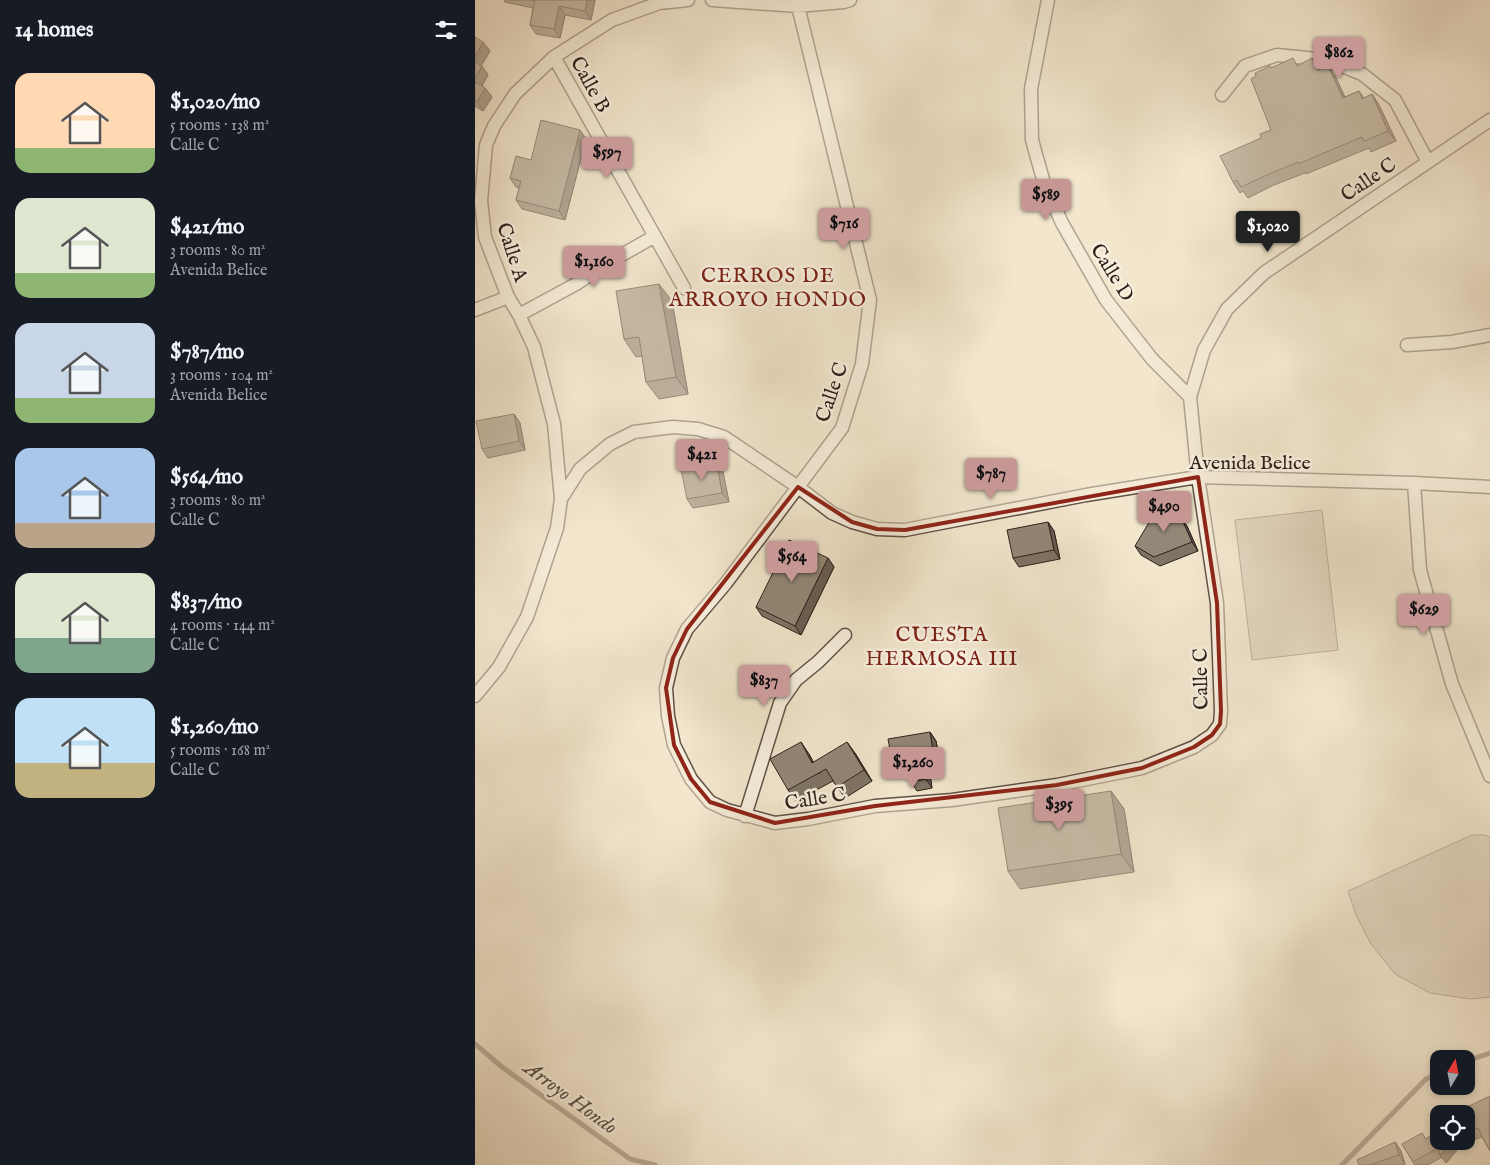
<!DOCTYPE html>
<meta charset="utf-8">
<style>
body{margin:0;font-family:"IM FELL English",serif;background:#20242c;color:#f1f3f6;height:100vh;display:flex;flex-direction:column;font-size:19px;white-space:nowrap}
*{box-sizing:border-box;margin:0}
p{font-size:16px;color:#9ea1a6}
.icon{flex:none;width:28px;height:28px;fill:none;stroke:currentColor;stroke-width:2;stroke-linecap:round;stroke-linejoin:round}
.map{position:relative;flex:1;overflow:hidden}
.details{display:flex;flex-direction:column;background:#171b24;width:475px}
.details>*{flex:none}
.needle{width:32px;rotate:10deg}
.fabs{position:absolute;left:955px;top:1050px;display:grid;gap:10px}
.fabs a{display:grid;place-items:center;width:45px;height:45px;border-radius:10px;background:#171b24;box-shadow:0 2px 8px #0003;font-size:25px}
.price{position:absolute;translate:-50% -42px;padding:0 11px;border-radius:5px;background:#c59692;color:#111;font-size:16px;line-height:32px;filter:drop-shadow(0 1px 2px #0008)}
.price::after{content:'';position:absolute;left:50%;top:30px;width:15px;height:11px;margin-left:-8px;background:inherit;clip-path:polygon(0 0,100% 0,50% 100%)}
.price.current{background:#222;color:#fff}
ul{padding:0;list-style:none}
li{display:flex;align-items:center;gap:15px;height:125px;padding:0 15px}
li span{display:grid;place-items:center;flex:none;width:140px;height:100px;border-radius:15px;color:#555}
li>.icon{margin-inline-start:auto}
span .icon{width:60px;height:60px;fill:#fffc;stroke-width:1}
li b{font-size:21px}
h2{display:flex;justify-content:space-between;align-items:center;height:60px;padding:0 15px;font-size:21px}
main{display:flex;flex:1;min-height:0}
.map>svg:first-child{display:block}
</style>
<main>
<section class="details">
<h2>14 homes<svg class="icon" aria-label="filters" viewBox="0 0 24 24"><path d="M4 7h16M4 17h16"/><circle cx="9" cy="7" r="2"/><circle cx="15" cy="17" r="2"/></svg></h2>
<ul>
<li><span style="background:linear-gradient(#ffd9b3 75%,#8fb573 0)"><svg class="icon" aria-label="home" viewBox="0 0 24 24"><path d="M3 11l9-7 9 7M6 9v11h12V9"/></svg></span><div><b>$1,020/mo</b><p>5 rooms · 138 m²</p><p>Calle C</p></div></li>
<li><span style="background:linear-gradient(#dfe7d0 75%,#8fb573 0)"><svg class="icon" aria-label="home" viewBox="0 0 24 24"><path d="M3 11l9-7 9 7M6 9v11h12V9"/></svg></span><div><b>$421/mo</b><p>3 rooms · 80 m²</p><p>Avenida Belice</p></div></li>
<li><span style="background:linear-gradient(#c9d6e8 75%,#8fb573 0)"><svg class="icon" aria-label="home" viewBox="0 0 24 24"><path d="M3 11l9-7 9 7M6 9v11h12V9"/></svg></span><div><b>$787/mo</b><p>3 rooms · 104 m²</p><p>Avenida Belice</p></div></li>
<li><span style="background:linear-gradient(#a9c7e8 75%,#b9a48a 0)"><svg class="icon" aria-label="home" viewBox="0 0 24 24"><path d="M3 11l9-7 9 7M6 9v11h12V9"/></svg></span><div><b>$564/mo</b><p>3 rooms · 80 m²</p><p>Calle C</p></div></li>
<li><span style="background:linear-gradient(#dfe7d0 65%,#7fa58c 0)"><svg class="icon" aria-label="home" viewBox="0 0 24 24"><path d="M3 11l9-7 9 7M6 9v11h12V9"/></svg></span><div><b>$837/mo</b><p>4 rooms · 144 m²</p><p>Calle C</p></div></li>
<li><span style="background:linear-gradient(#bfe0f5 65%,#c2b280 0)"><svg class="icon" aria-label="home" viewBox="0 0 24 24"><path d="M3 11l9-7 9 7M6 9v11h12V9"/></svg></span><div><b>$1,260/mo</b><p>5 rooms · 168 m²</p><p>Calle C</p></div></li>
</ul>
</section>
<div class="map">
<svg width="1015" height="1165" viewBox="0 0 1015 1165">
<rect width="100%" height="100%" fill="#f2e6cd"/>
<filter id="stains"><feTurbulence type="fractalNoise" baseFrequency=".004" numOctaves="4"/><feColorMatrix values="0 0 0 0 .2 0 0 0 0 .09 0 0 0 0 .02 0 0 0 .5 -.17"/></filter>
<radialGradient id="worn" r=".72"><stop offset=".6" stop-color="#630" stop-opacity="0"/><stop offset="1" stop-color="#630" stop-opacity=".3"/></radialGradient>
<path fill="#d1c4af" stroke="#7f7264" d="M847,510L863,650L777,660L760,520Z
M997,835H1010L1015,837V997L995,999L955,993L920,974L896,944L881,915L873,891Z"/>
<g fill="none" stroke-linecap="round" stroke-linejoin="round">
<path stroke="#7b6f61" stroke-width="5" d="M0,1044L27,1067L155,1159L180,1165
M991,1061L1015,1053
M867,1165L951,1079L964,1073"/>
<defs>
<path id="street" d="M237,0L323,6L369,2L375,0
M573,0L556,89L557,140L569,183L587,223L631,300L677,359L715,397
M323,6L395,300L387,364L367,428L251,583L212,629L198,658L191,688L193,716L199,745L216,779L235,802L252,810L300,823L333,819L400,806L477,800L582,785L667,768L719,747L737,735L745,724L746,711L742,603L723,477L715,397L729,350L752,309L789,273L1015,120
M79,57L209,288
M747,95L770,66L802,55L852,60L887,74L920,100L953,162
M0,310L33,297
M44,315L101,284L131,264L180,236
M932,345L977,342L1015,335
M939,483L945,570L977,684L1015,776
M86,499L105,469L135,444L159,432L198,427L223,429L249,437L323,487L357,513L377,522L402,529L430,530L611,495L723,477L939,483L1015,487
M0,696L24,667L52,617L82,528L86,499L79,424L59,347L44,315L33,297L10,237L6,201L11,145L19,126L40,94L79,57L137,20L184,3L213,0
M270,816L305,703L321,680L343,662L370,635"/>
</defs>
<use href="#street" stroke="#5e5247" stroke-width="15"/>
<use href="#street" stroke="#f7efde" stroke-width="12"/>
</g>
<path fill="#7e7466" stroke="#2d201a" d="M29,0H120L116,20L90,15L85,38L61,34L55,25L58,8L30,2Z
M0,37L15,51L6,66L13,75L7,86L10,88L17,97L8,111L0,106Z
M823,65L845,69L860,76L870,97L884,91L889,98L897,94L904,105L921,141L896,152L894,148L831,174L830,173L799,185L773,198L768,191L765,193L758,182L786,138L796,130L781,76L796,68Z
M105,130L111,139L90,220L47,209L41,200L44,188L41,187L35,178L56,160Z
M197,301L213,394L184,399L171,382L167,356L161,357L149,339Z
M39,414L45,423L50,450L13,458L7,449Z
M242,463L248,472L254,502L218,508L212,499Z
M573,522L579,531L585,559L544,567L538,558Z
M712,526L723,551L685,566L666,555L660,546Z
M353,558L359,567L326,635L287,616L281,607Z
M455,732L461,741L467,773L455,775L457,788L442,791L436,782L435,774L424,776L418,767Z
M380,753L397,781L370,798L358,781L321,801L313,790L334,754L338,762Z
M636,791L649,809L659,872L545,889L533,871Z
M1015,1096V1151L1007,1137L987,1144L971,1163L967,1157L953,1165H940L927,1144L951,1139L964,1141H991V1114L994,1110Z
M920,1142L926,1151L930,1164L927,1165H884Z"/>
<path fill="#675e53" stroke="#2d201a" d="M112,0H120L116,20L110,11Z
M84,6L90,15L85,38L79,29Z
M8,42L15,51L4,69L0,63V56Z
M837,58L845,69L843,70Z
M7,66L13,75L4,90L0,83V78Z
M853,66L860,76L875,109L868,98Z
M10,88L17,97L8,111L2,102Z
M897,94L904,105L921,141L913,131Z
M105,130L111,139L90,220L84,211Z
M184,284L197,301L213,394L201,377Z
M39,414L45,423L50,450L44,441Z
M242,463L248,472L254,502L247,493Z
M706,517L712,526L723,551L717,542Z
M573,522L579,531L585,559L579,550Z
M353,558L359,567L326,635L320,626Z
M455,732L461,741L467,773L460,764Z
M326,742L334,754L345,774L337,763Z
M372,742L380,753L397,781L389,770Z
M448,766L455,775L457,788L451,779Z
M636,791L649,809L659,872L646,854Z
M977,1141H985L987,1144L971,1163L965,1155Z
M920,1142L926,1151L930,1164L924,1155Z"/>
<path fill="#938777" stroke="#2d201a" d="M57,0H112L110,11L84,6L79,29L55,25L60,0Z
M0,37L8,42L0,56Z
M818,58L822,66L837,58L843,70L853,66L868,98L884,91L887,99L897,94L913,131L889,141L887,137L823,164V162L792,175L766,187L762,180L758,182L745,156L786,138L785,134L796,130L776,79L781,76L780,73L795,66L796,68Z
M0,62L7,66L0,78Z
M0,82L10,88L2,102L0,101Z
M66,120L105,130L84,211L41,200L46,181L35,178L41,156L56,160Z
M184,284L201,377L171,382L164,337L149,339L141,291Z
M39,414L44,441L7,449L1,421Z
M242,463L247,493L212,499L206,469Z
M685,504L706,517L717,542L679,557L660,546Z
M573,522L579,550L538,558L532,530Z
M314,540L353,558L320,626L281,607Z
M455,732L460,764L448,766L451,779L436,782L433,764L418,767L413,739Z
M326,742L337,763L372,742L389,770L362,787L351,769L313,790L295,759Z
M636,791L646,854L533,871L523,808Z
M1015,1096L1014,1127L1015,1150L1011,1144L1003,1128L991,1132V1114H985L994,1110L992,1107Z
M964,1129V1141H977L965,1155L963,1148L938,1162L927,1144L947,1133L951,1139Z
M920,1142L924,1155L895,1165H884L882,1160Z"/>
<path d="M0 0H1015V1165H0ZM723,477L742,603L746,711L745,724L737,735L719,747L667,768L582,785L400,806L300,823L235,802L216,779L199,745L191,688L198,658L212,629L323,487L377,522L402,529L430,530Z" fill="#f2e6cd" fill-opacity=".55" fill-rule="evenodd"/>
<path fill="none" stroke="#8f2418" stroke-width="4" stroke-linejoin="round" d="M723,477L742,603L746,711L745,724L737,735L719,747L667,768L582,785L400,806L300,823L235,802L216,779L199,745L191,688L198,658L212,629L323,487L377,522L402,529L430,530Z"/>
<g text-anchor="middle" stroke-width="5" stroke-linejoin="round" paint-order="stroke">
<g font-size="20" fill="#2d201a" stroke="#f7efde">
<text transform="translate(116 84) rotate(61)" y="7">Calle B</text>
<text transform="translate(893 179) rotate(-34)" y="7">Calle C</text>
<text transform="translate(38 252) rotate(72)" y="7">Calle A</text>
<text transform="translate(638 272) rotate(58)" y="7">Calle D</text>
<text transform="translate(356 392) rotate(-71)" y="7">Calle C</text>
<text x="775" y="469">Avenida Belice</text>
<text transform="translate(725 679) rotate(-91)" y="7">Calle C</text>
<text transform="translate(340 798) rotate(-9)" y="7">Calle C</text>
</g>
<g font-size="21" letter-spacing="1" fill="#7a1f14" stroke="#f7efde">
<text x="293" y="282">CERROS DE<tspan x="293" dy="24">ARROYO HONDO</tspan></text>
<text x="467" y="641">CUESTA<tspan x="467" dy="24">HERMOSA III</tspan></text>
</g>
<g font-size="21" font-style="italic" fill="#5a4e43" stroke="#f7efde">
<text transform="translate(96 1097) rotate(36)" y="7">Arroyo Hondo</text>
</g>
</g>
<rect width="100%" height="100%" filter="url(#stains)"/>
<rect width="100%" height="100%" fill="url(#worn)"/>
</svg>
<div class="fabs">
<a><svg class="needle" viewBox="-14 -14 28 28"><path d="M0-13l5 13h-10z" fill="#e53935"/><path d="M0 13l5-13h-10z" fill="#9ea1a6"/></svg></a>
<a><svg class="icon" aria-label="locate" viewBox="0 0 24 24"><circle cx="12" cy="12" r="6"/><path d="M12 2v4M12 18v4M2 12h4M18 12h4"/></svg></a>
</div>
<b class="price" style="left:864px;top:79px">$862</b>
<b class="price" style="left:132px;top:179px">$597</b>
<b class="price" style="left:571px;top:221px">$589</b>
<b class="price" style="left:369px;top:250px">$716</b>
<b class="price current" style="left:793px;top:253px">$1,020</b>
<b class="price" style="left:119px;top:288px">$1,160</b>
<b class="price" style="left:227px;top:481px">$421</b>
<b class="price" style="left:516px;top:500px">$787</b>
<b class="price" style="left:689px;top:533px">$490</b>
<b class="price" style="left:317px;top:583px">$564</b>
<b class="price" style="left:949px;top:636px">$629</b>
<b class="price" style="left:289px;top:707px">$837</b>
<b class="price" style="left:438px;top:789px">$1,260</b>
<b class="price" style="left:584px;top:831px">$395</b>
</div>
</main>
